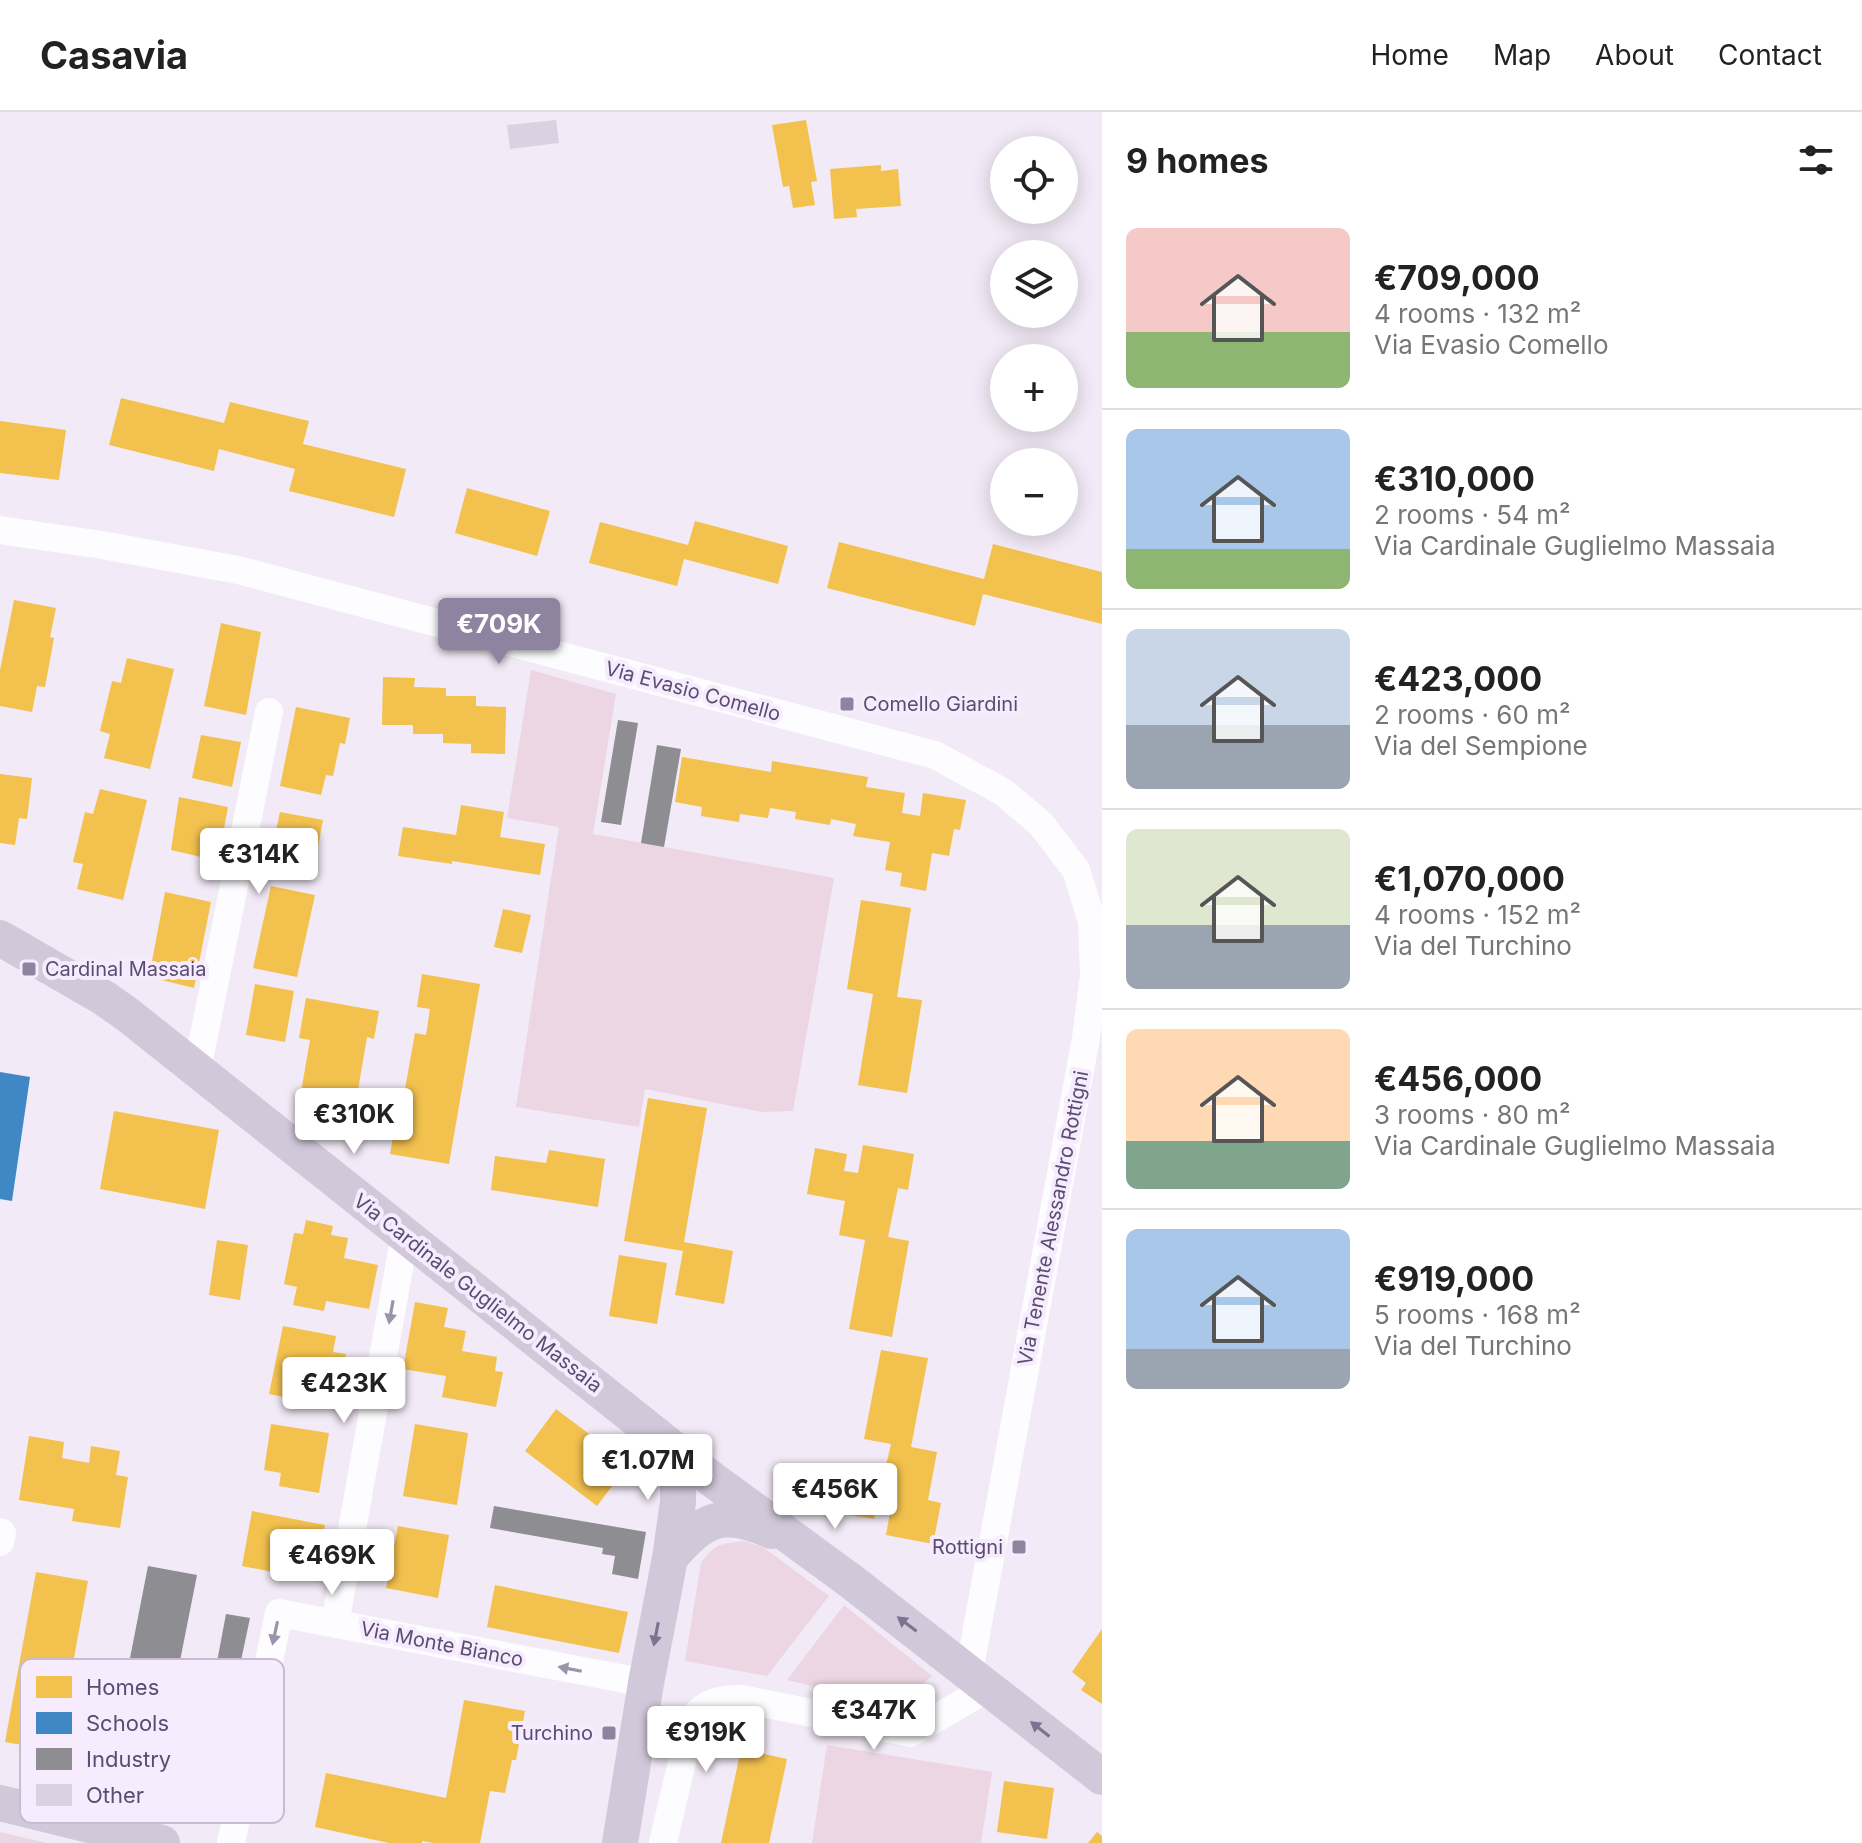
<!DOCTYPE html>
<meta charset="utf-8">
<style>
body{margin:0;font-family:Inter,sans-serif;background:#f2f2f2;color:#222;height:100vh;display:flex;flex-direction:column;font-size:30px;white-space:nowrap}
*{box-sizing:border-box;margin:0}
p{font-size:26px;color:#767676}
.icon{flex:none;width:44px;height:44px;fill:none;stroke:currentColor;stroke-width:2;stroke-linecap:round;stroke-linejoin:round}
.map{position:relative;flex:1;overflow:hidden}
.drawer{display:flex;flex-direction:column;background:#fff;width:760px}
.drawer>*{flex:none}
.tools{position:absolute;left:990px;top:24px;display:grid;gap:16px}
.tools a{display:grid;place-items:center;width:88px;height:88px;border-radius:50%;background:#fff;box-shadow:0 4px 20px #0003;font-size:40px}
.price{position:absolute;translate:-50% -68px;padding:0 18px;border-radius:8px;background:#fff;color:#222;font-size:26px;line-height:52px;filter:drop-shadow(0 2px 4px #0008)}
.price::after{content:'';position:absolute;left:50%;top:48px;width:24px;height:18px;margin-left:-12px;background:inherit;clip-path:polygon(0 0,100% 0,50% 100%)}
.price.active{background:#8f84a0;color:#fff}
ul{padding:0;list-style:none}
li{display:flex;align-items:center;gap:24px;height:200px;padding:0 24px}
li+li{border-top:2px solid #e0e0e0}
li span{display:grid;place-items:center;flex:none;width:224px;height:160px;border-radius:12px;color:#555}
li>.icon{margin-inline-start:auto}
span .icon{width:96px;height:96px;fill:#fffc;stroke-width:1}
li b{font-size:34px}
h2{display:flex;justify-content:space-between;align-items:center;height:96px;padding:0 24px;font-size:34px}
header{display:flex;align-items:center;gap:48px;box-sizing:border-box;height:112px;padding:0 40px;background:#fff;border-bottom:2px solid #e0e0e0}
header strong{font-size:38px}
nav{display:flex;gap:44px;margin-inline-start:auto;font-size:28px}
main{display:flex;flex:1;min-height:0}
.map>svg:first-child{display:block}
</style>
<header>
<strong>Casavia</strong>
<nav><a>Home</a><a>Map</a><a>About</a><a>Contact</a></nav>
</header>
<main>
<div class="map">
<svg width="1102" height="1731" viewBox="0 0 1102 1731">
<rect width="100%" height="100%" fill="#f2eaf6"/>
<path fill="#ecd6e3" d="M531,558L616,582L593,722L834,766L793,999L762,1000L645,977L639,1015L516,995L559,715L507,706Z
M744,1429L763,1435L829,1484L767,1564L685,1549L701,1451C715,1431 721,1432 744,1429Z
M844,1493L932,1564L896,1594L787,1568Z
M827,1633L992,1660L981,1731H812Z
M0,1720L47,1731H0Z"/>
<path fill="#f2c14e" d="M806,8L817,69L811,70L815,93L793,96L789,74L783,75L772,13Z
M881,53V59L898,57L901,94L856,97L857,105L834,107L830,57Z
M121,286L224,311L230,290L309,309L303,332L406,357L394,405L289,379L295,357L219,337L214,359L109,333Z
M0,309L66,318L59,368L0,361Z
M467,376L550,399L537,444L455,421Z
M695,409L788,434L778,472L684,447L677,474L589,451L600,410L688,433Z
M839,430L984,467L993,432L1102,460V512L983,482L975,514L827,476Z
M14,488L56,496L50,525L54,526L45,575L37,574L32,600L0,594V558Z
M221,511L261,520L246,603L204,594Z
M127,546L174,557L150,657L104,646L110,622L100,619L112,569L121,571Z
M383,565L415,566L414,575L446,576V584H476V594L506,595L505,642L471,641V632L443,631V622H413V613H382Z
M296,595L350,606L345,632L340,631L333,664L326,663L321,683L280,674Z
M201,623L241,630L232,675L192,666Z
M682,645L771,660L772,649L868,665L866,675L905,681L902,701L920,704L923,681L966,688L960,718L954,717L949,744L932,741L926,779L900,774L902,761L885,758L890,730L853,724L856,712L831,707L830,713L795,707L796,700L770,696L768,706L740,702L739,710L701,704L702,695L675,690Z
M0,662L32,666L27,707L19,706L15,733L0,731Z
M100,677L147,688L123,788L77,777L83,752L73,750L85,700L93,702Z
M179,685L228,695L218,749L171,738Z
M461,693L504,700L500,725L545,732L540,763L452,749V752L398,744L403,715L456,723Z
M280,700L323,708L313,760L269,751Z
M271,774L315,783L297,865L253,856Z
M165,780L211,790L194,876L149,865Z
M861,788L911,796L897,885L922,888L907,981L858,973L873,882L847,877Z
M503,797L531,803L522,841L494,835Z
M422,862L480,872L449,1052L390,1042L396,1008L410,1011L413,990L403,988L415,921L426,923L430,897L417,895Z
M255,872L294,879L285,930L246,923Z
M306,886L379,899L374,927L367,925L356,990L301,980L310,928L299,926Z
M648,986L707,996L684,1130L733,1139L724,1192L675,1183L683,1139L624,1129Z
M114,999L219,1018L205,1097L100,1077Z
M863,1033L914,1042L908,1078L898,1076L888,1125L909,1129L892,1225L849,1217L865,1128L839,1123L845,1089L807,1082L815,1036L847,1042L844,1059L858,1061Z
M549,1038L605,1047L598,1095L491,1078L495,1044L546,1051Z
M306,1108L333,1114L331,1123L348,1126L344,1146L378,1153L369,1197L326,1189L324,1199L293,1193L297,1175L284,1172L294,1121L303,1122Z
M217,1128L248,1133L240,1188L209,1183Z
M619,1143L667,1151L657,1212L609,1204Z
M415,1190L448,1196L444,1215L466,1219L462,1239L497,1245L495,1259L503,1260L496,1295L442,1285L446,1264L403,1257Z
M283,1214L336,1224L333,1240L346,1242L339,1278L328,1276L324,1293L269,1282Z
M881,1238L928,1246L911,1335L937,1340L928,1388L941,1391L933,1432L886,1423L891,1395L877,1393L874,1407L838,1401L847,1355L884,1362L891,1332L864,1327Z
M556,1297L629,1352L597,1394L525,1339Z
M271,1312L329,1321L319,1381L279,1374L281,1361L264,1358Z
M415,1312L468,1321L457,1393L403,1384Z
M29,1324L64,1330L62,1346L89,1351L91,1334L120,1339L116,1363L128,1365L120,1416L72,1409L74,1397L19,1388Z
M252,1399L325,1413L314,1468L242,1454Z
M398,1414L449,1423L438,1486L386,1476Z
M36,1460L88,1469L57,1639L5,1630Z
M495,1473L628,1500L619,1541L487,1515Z
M1102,1517V1592L1081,1578L1086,1571L1072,1560Z
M464,1588L525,1599L516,1648H512L505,1681L490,1679L480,1731H433L422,1729V1731H389L315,1715L326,1661L446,1686Z
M741,1637L787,1647L769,1731H721Z
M1004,1669L1054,1676L1047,1727L997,1720Z
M1097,1720L1102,1724V1731H1088Z"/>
<path fill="#3f88c5" d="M0,960L30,965L12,1089L0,1087Z"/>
<path fill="#8d8d92" d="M618,608L638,611L621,713L601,710Z
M657,633L681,637L664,735L641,731Z
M494,1394L646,1420L638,1467L612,1462L615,1444L602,1442L603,1436L490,1416Z
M148,1454L197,1463L177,1564L155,1560L149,1593L122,1587Z
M226,1502L250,1506L232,1591L210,1587Z"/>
<path fill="#dad2e2" d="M556,8L559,31L510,37L507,13Z"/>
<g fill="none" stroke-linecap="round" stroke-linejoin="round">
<path stroke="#fdfcfe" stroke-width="28" d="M0,418L102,433L238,458L935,643L1003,680L1041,712L1076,758L1092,809L1094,864L1086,926L969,1560
M197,958L269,600
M0,1420L2,1421L0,1430
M335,1512L405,1123
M231,1731L279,1501L646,1571
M663,1731L692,1607C708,1588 718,1588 742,1587L911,1621L988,1576"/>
<path stroke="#d1c9da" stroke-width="36" d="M0,826L104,886L128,903L709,1365L852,1470L1102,1665
M670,1446C703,1406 723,1397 772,1419
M0,1691L162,1731
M620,1731L646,1571L670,1446L678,1390V1359L663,1329"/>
</g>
<defs><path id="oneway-solid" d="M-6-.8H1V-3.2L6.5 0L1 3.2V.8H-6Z" transform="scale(2)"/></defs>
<g fill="#9b93aa">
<use href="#oneway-solid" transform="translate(391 1200) rotate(100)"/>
<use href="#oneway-solid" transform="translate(275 1521) rotate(102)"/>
<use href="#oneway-solid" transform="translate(570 1557) rotate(-169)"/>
</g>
<g fill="#7e7291">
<use href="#oneway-solid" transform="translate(907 1512) rotate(-143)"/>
<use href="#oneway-solid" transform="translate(656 1522) rotate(101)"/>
<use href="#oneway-solid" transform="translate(1040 1617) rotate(-142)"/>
</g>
<g fill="#8f84a0" stroke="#f7ecfe" stroke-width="3">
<rect x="839" y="584" width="16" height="16" rx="4"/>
<rect x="21" y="849" width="16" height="16" rx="4"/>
<rect x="1011" y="1427" width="16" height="16" rx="4"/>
<rect x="601" y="1613" width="16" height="16" rx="4"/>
</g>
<g text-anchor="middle" stroke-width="8" stroke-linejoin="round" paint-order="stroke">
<g font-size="20" fill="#5a4d72" stroke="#f7ecfe">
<text transform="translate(693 579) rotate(15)" y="7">Via Evasio Comello</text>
<text transform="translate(1053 1106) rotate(-79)" y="7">Via Tenente Alessandro Rottigni</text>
<text transform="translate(478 1181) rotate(38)" y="7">Via Cardinale Guglielmo Massaia</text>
<text transform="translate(442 1532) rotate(11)" y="7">Via Monte Bianco</text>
</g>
<g font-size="20" fill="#5a4d72" stroke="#f7ecfe" text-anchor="start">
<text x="863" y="599">Comello Giardini</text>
<text x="45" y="864">Cardinal Massaia</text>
<text x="1003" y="1442" text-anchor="end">Rottigni</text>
<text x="593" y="1628" text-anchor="end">Turchino</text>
</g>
</g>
<rect x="20" y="1547" width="264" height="164" rx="12" fill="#f7ecfe" stroke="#c8bcd4" stroke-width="2"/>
<rect x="36" y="1564" width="36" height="22" fill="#f2c14e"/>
<rect x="36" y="1600" width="36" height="22" fill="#3f88c5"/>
<rect x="36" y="1636" width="36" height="22" fill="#8d8d92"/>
<rect x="36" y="1672" width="36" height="22" fill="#dad2e2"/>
<g font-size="22" fill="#5a4d72">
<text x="86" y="1583">Homes</text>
<text x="86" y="1619">Schools</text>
<text x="86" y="1655">Industry</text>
<text x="86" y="1691">Other</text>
</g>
</svg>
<div class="tools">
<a><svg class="icon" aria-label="locate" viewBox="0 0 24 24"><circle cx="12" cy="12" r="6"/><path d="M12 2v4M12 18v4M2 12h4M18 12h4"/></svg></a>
<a><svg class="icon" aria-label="layers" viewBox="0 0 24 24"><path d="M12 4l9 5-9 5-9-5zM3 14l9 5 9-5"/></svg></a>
<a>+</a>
<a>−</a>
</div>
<b class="price active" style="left:499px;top:554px">€709K</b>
<b class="price" style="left:259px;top:784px">€314K</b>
<b class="price" style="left:354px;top:1044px">€310K</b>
<b class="price" style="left:344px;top:1313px">€423K</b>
<b class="price" style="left:648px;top:1390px">€1.07M</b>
<b class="price" style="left:835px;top:1419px">€456K</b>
<b class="price" style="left:332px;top:1485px">€469K</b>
<b class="price" style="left:874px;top:1640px">€347K</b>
<b class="price" style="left:706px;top:1662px">€919K</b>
</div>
<section class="drawer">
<h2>9 homes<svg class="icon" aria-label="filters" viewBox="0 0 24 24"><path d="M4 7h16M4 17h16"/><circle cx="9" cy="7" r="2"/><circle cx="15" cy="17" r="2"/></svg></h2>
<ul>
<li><span style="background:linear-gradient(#f6c9c9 65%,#8fb573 0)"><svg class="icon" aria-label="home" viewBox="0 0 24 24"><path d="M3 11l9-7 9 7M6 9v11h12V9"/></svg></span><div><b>€709,000</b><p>4 rooms · 132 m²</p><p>Via Evasio Comello</p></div></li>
<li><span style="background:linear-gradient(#a9c7e8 75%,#8fb573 0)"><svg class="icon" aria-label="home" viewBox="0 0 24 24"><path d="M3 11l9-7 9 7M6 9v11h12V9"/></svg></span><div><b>€310,000</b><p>2 rooms · 54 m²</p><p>Via Cardinale Guglielmo Massaia</p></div></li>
<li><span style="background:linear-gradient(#c9d6e8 60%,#9aa5b1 0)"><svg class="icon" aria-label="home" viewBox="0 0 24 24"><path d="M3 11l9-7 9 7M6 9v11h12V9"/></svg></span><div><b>€423,000</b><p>2 rooms · 60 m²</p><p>Via del Sempione</p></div></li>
<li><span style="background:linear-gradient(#dfe7d0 60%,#9aa5b1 0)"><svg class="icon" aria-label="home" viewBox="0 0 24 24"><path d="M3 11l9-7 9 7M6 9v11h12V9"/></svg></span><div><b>€1,070,000</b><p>4 rooms · 152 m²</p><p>Via del Turchino</p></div></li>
<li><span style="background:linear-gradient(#ffd9b3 70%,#7fa58c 0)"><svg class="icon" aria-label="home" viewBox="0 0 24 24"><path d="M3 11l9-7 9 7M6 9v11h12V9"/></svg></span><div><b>€456,000</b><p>3 rooms · 80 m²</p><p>Via Cardinale Guglielmo Massaia</p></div></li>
<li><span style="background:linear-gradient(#a9c7e8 75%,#9aa5b1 0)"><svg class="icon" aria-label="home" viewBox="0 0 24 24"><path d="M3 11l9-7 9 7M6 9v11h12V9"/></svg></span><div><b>€919,000</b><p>5 rooms · 168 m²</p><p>Via del Turchino</p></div></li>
</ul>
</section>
</main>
